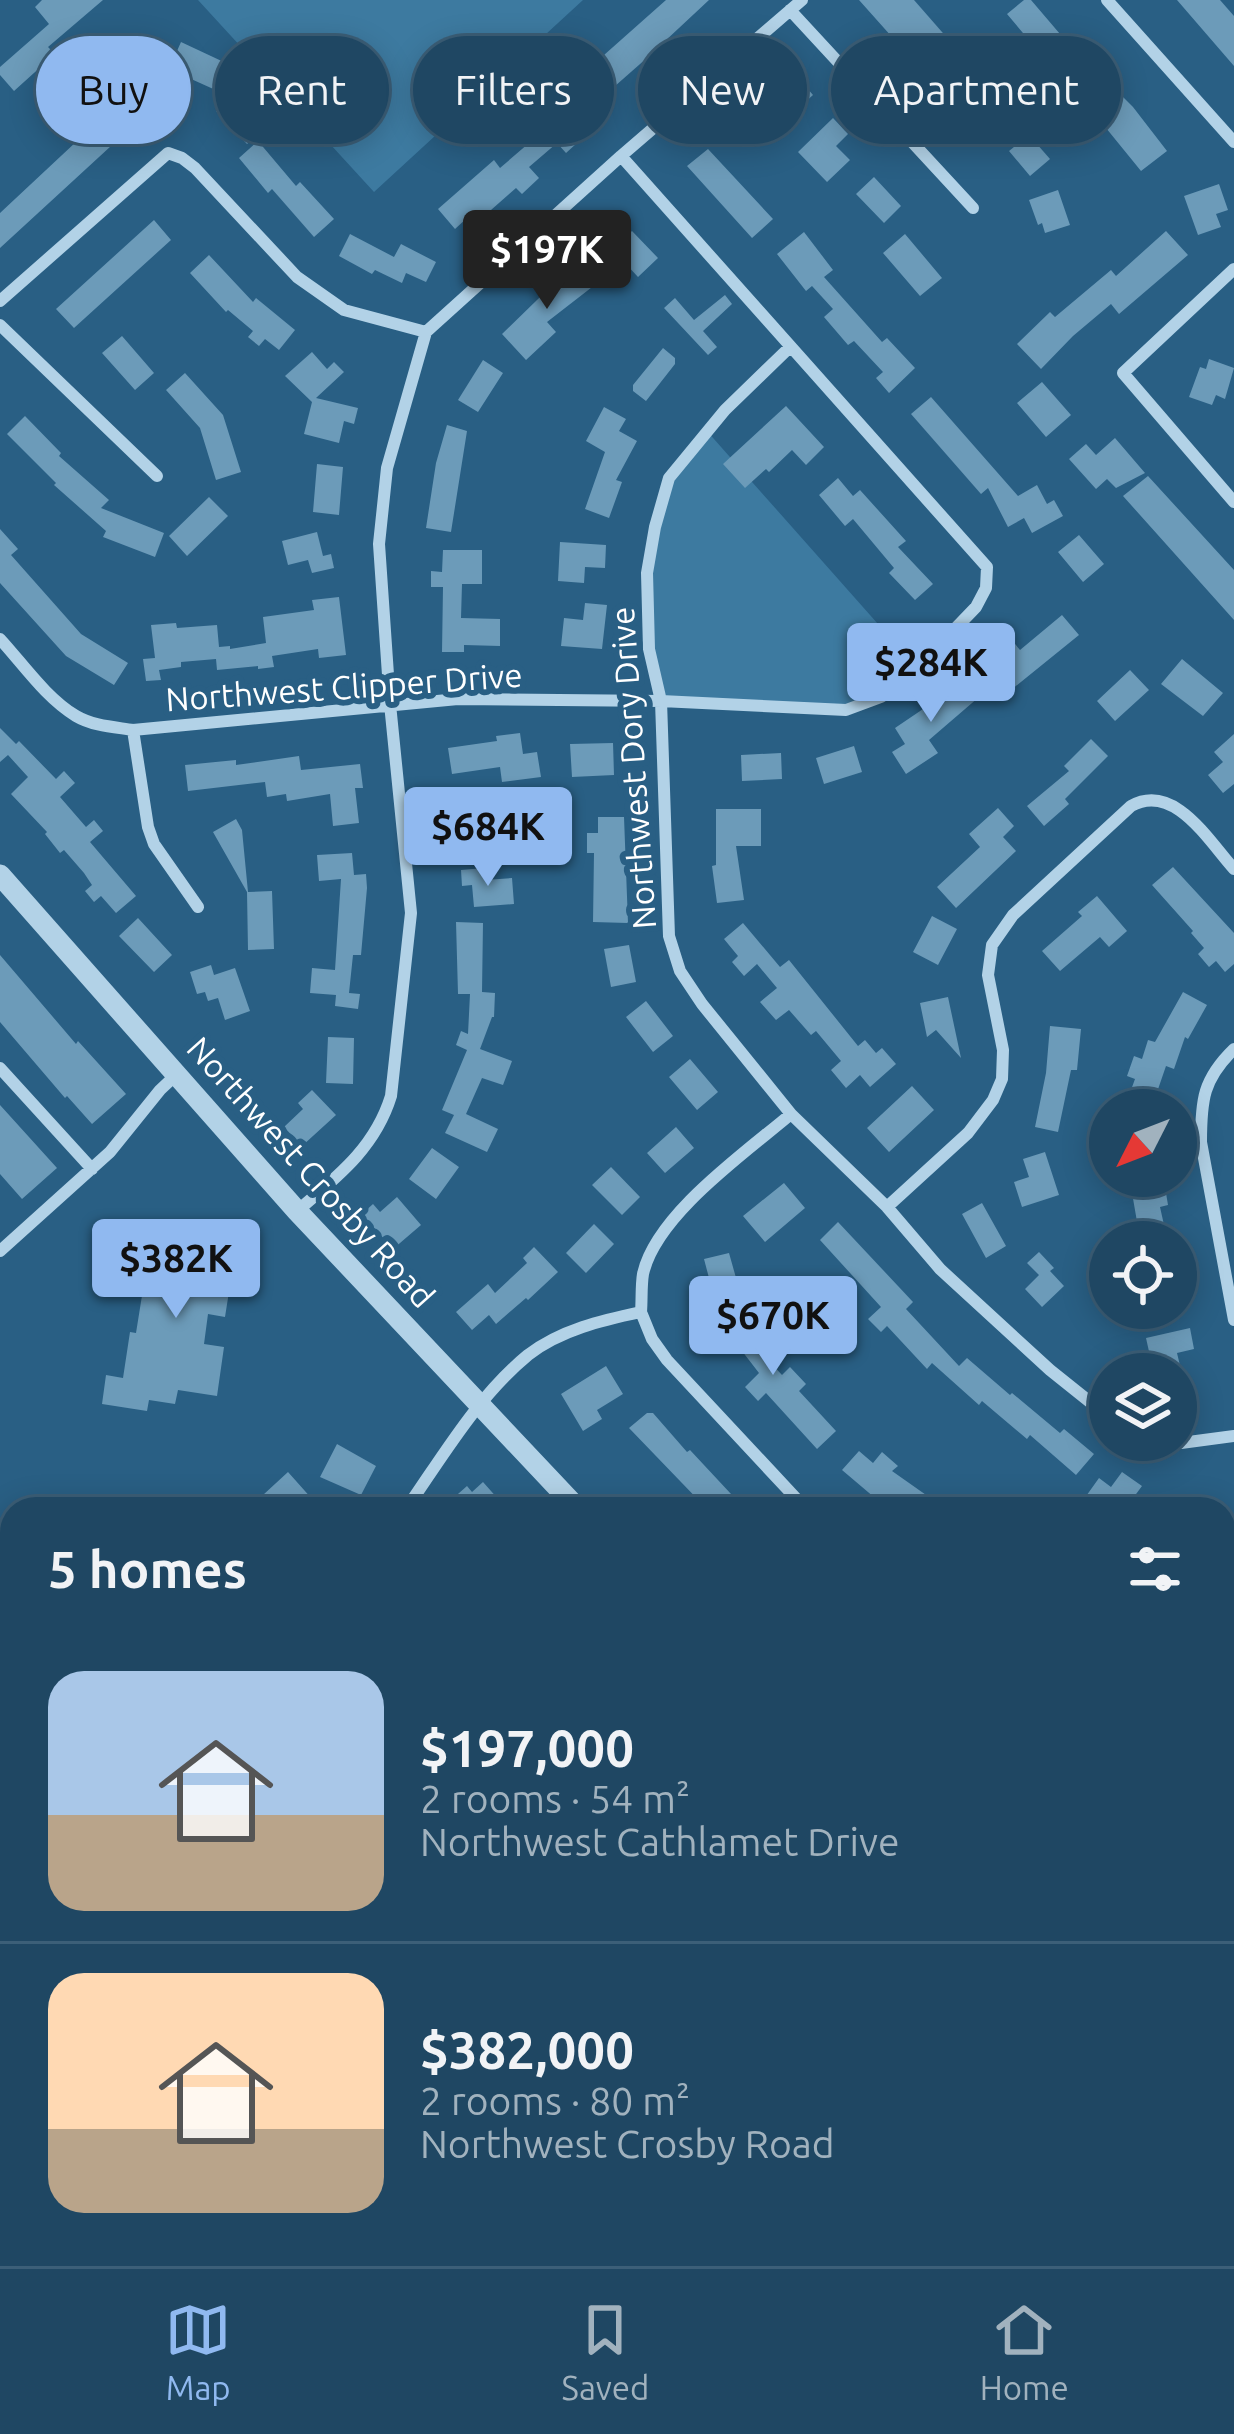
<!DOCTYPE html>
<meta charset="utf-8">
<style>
body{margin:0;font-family:Ubuntu,sans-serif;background:#274e69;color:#f1f3f6;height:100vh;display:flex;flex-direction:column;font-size:45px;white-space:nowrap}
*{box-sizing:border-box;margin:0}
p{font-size:39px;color:#a1b2be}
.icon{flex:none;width:66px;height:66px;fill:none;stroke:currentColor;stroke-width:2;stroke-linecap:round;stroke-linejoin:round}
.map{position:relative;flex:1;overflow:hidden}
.drawer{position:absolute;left:0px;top:1497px;width:1236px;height:771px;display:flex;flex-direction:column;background:#1f4763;border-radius:36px 36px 0 0;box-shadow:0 6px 30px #0003,0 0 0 3px #3c5f78}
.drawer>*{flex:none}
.banner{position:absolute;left:36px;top:36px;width:1164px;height:108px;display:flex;gap:24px}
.needle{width:78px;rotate:228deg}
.fabs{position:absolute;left:1089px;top:1089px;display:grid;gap:24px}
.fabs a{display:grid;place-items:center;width:108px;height:108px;border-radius:50%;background:#1f4763;box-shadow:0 6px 30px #0003,0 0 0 3px #3c5f78;font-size:60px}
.price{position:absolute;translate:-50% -102px;padding:0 27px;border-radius:12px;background:#90b9f0;color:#111;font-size:39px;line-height:78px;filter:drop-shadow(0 3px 6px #0008)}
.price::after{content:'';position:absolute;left:50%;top:72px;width:36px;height:27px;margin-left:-18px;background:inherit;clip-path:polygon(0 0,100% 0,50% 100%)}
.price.active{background:#222;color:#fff}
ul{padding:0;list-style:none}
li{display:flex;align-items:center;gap:36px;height:300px;padding:0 48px}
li+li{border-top:3px solid #3c5f78}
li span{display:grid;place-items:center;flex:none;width:336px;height:240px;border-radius:36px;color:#555}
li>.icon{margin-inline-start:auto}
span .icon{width:144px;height:144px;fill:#fffc;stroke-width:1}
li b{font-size:51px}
h2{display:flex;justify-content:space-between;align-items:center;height:144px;padding:0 48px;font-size:51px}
.chip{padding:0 42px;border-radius:54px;background:#1f4763;box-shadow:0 6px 30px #0003,0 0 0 3px #3c5f78;font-size:42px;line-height:108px}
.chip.active{background:#90b9f0;color:#111}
.tabs{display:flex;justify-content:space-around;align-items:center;height:168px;border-top:3px solid #3c5f78;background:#1f4763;font-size:33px;color:#a1b2be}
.tabs a{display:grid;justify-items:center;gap:6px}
.tabs .active{color:#90b9f0}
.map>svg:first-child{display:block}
</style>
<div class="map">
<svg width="1234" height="2266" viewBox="0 0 1234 2266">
<rect width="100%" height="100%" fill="#295f84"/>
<path fill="#3d7aa0" d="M198,0H583L374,192Z
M706,430L917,668L903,683L846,710L661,701L649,649L647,573L669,478Z"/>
<path fill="#6c9bb9" d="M42,0H103L48,47L55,54L14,91L0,75V67L49,24L35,7Z
M666,0H709L664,42L675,54L659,69L648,57L598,101L609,114L566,153L557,143L529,167L539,178L522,194L516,188L491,210L497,216L480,232L467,218L455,229L438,209L494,160L500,168L529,143L523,136L586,77L577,66L589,56L595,63Z
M859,0H914L956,48L948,54L960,68L944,81L933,68L925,74Z
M1024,0H1031L1060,34L1039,52L1007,14Z
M1177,0H1220L1234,16V66Z
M181,42L228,64L221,79L266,127L247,144L216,111L231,97L169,69Z
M1086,51L1106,72L1102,76L1133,107L1167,151L1141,171L1106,128L1112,123L1063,72Z
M133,64L151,84L107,121L90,101Z
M795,74L813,95L776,128L757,106Z
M984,78L1013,111L978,143L962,124L978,110L965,94Z
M833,118L848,134L836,146L850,160L827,182L798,152Z
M92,127L111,146L0,248V213Z
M1029,135L1050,159L1030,176L1009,151Z
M258,141L296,186L300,182L334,219L314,237L272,189L268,193L239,158Z
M708,149L773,219L752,238L687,166Z
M874,177L901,206L884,223L856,194Z
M1219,184L1228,210L1216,214L1221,227L1198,235L1184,196Z
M1058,190L1070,225L1045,233L1042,223L1038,225L1029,200Z
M154,220L171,240L74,328L56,309Z
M632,231L658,258L638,277L612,249Z
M1166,231L1188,255L1119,314L1111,304L1073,336L1041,369L1017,344L1050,312L1055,317L1111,270L1116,276Z
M804,232L833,270L824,277L882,342L887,338L915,368L889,393L876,378L883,372L854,341L848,345L824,317L833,309L812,286L806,291L777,254Z
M350,234L394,257L401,244L436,262L426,282L406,273L402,283L375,270L372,274L339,256Z
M905,234L942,278L920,296L883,253Z
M209,255L253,302L256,298L295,330L279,350L265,339L259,346L248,337L253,331L228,310L226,312L190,273Z
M576,262L596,284L547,322L556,332L526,360L502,334Z
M725,295L732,304L703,331L717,347L708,355L664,308L675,298L694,320Z
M122,336L154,373L135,390L102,353Z
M663,348L675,358V364L646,401L633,391V385Z
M312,352L327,369L334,362L344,372L316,398L358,408L354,424L344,421L339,443L304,434L312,402L285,376Z
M1209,359L1234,368L1225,399L1216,395L1212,405L1189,397L1200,367L1206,369Z
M483,360L503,373L478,412L458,400Z
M185,373L223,415L241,472L216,480L200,428L166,390Z
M1042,382L1071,415L1046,437L1017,403Z
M931,397L1018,496L1037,485L1047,504L1054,500L1063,516L1032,533L1024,518L1008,527L988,488L981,494L911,414Z
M786,406L824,447L806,465L792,450L769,472L766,469L745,488L723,464Z
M604,407L626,419L619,431L637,441L616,480L622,482L609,518L585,509L605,452L586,441Z
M25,416L61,453L59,456L109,500L101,508L164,533L155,557L103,537L106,531L54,485L56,483L7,434Z
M447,425L467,431L451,532L426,528L436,463Z
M1115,438L1145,473L1116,488L1107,479L1096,489L1069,459L1086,444L1096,455Z
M317,464L343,467L339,515L313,512Z
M1148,476L1234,570V620L1123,496Z
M838,478L853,496L860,490L906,541L898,547L933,584L915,600L889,573L894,568L853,519L845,526L819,495Z
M209,497L228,516L187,556L169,536Z
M0,529L18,549L11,555L81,634L128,663L114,685L66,656L0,583Z
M317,532L323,556L331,554L334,568L312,573L308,560L288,565L282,541Z
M1079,535L1104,564L1083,582L1058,552Z
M560,542L606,545L605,568L585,567L584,583L558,581Z
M443,550H482V584H462L461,618L500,619V646L464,645V652H442L443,587H431V571L442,572Z
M339,597L346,655L319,658L318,649L272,656L274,667L258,669V666L217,670L216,659L181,662V667L159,670L161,680L146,681L143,659L155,658L151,625L176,623L177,628L217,625L219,647L230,646V649L266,643L263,617L314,610L312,600Z
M585,603L607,605L602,649L561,646L564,618L583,620Z
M1062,615L1079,635L1006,694L989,675L1002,664L988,648L1006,633L1020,650Z
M1182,659L1223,693L1203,716L1161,684Z
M1130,670L1149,690L1115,721L1097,701Z
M962,677L979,697L929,740L938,753L906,774L892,752L905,744L895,728L926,707Z
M0,728L16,744L19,741L56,779L64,771L75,783L60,797L86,827L94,820L103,831L90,842L136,896L116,913L101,896L94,902L85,891L92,885L84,873L64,850L60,853L45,834L47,832L11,794L28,777L8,755L0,762Z
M520,733L523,754L537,752L541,777L502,782L500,767L452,774L448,748L497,741L496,736Z
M1234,734V784L1223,793L1208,775L1223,762L1214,752Z
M1091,739L1108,756L1065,799L1069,804L1044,826L1027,806L1069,771L1064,766Z
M613,743L614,775L572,777L570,744Z
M854,746L862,772L824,784L816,758Z
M781,753L782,779L742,781L741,755Z
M299,756L301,770L360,764L363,788H355L359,823L333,826L330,794L287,801L286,794L267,797L265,782L188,791L185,765L236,760V765Z
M998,808L1014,826L1003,837L1016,851L956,908L937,887L980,847L969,834Z
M481,809L483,822L512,817L516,842L472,849L468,825L459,827L457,812Z
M716,809H761V846H736L744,900L717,903L712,866L716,865Z
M598,817H624L628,923L593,922L594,853H587V833H598Z
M236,819L242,830L248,892L272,891L274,949L248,950L247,892L213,832Z
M352,853L354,875L366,874L367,888L361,955H353L349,993L360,994L358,1009L335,1006L336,995L310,993L312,968L335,970L341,879L319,881L317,855Z
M1173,867L1234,933V964L1225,972L1216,961L1209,967L1198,954L1204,948L1191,933L1193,931L1152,885Z
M484,868L485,880L512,878L514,904L474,907L472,885L462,886L461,870Z
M1097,896L1127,931L1109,947L1100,937L1060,971L1042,951L1082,916L1078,912Z
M932,916L957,929L938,965L913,952Z
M138,918L172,955L154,972L119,936Z
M456,922L483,923L482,992L495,993L494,1017H492L480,1049L512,1061L503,1085L482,1078L466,1114L498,1129L487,1152L445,1133L454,1115L442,1110L467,1050L456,1045L461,1031L468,1034L470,994H458Z
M743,923L780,967L789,960L858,1046L865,1040L876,1053L882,1048L896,1064L870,1087L860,1075L846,1088L831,1070L841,1061L816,1031L811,1035L789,1010L776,1020L760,1002L777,988L757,964L744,976L732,962L738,956L724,939Z
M629,945L636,982L611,987L604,949Z
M0,955L76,1044L78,1041L126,1094L92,1124L67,1096L65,1098L0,1022Z
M211,965L214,975L235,968L250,1011L225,1020L218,998L208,1001L205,992L197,994L190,972Z
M1183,992L1207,1005L1188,1039L1185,1037L1174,1069L1166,1066L1155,1098L1131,1090L1135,1079L1127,1076L1134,1056L1142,1059L1148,1040L1155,1042Z
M948,997L961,1058L936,1030L927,1037L920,1003Z
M646,1001L673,1036L653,1052L626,1017Z
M1050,1026L1081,1029L1077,1070H1071L1058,1132L1035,1127L1046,1073Z
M328,1037L354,1038L353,1084L326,1083Z
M690,1059L718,1092L697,1110L669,1077Z
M912,1086L934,1110L889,1152L867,1128Z
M312,1090L336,1115L302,1146L284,1127L303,1109L298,1103Z
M0,1105L57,1168L22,1199L0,1174Z
M676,1127L694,1148L665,1173L647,1153Z
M432,1148L459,1167L436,1199L409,1179Z
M1045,1152L1059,1195L1022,1207L1014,1182L1029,1177L1023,1159Z
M611,1167L640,1197L622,1215L592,1185Z
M1164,1181L1168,1205L1160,1207L1166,1234L1140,1239L1131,1187Z
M784,1183L805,1208L765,1242L743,1216Z
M397,1197L421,1225L393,1249L362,1214L373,1204L380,1212Z
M982,1203L1006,1246L986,1258L962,1214Z
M838,1222L913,1302L906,1309L959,1366L967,1358L1010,1395L1012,1393L1060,1433L1064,1429L1094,1454L1076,1475L1030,1435L1027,1439L982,1401L979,1405L932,1363L927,1369L887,1326L881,1332L868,1319L881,1307L820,1240Z
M594,1224L614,1244L586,1273L566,1253Z
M153,1227L237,1241L225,1317L208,1314L204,1344L224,1347L217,1396L178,1390L175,1404L149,1400L147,1411L102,1404L106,1375L123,1378L130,1332L136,1333Z
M534,1247L558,1272L528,1300L526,1298L496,1324L489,1315L472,1330L456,1312L488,1284L495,1293L527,1263L523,1258Z
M1039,1252L1054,1268L1050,1271L1064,1286L1042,1307L1025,1289L1039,1275L1027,1263Z
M729,1253L740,1292L697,1304L691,1283L709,1278L704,1259Z
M742,1307L766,1339L756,1347L782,1375L790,1367L806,1384L799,1391L836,1431L817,1449L766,1393L758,1401L745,1387L759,1373L735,1342L724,1351L710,1332Z
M1190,1328L1194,1349L1177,1353L1182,1374H1154L1146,1338Z
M606,1366L623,1394L597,1410L602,1419L583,1431L561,1394Z
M647,1413H653L687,1452L690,1450L745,1509H707L629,1428Z
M337,1444L376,1466L361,1495L320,1477Z
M859,1451L873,1463L882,1452L898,1466L892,1471L946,1509H888L842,1470Z
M288,1472L321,1509H276L263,1495Z
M1122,1472L1142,1486L1125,1509H1097L1084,1499L1099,1478L1111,1487Z
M483,1482L507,1509H441L467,1486L472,1492Z"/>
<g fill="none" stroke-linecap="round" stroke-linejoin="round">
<path stroke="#b2d2e7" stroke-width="12" d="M1107,0L1234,142
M790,10L973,208
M1234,269L1123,373L1234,502
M0,301L168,153L182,158L195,168L297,277L344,310L426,332
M0,325L157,476
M790,347L725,410L669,478L655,527L647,573L649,649L661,701L669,936L680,971L702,1004L791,1114L887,1207L940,1269L1050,1370L1110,1418
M0,639C23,664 46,698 76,716C93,726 114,727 133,730L458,699L661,701L846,710L881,697L903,683L976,607L986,588L987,567L621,156
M133,730L148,827L154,844L198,907
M1234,1049C1203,1079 1201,1100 1201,1142L1234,1320
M0,1068L92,1169
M887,1207L968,1133L993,1100L1002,1079L1003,1050L988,975L992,945L1013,915L1131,806C1174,782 1208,840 1234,869
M297,1211C337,1177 375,1148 391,1096L411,913L390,704L379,544L387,468L426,332L621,156L802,0
M0,1251L110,1152L160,1090L177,1074
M641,1312L652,1339L667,1360L806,1509
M1154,1440L1181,1443L1234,1436
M406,1509C443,1456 478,1396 528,1355C560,1330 603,1320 641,1312C642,1300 641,1286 643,1274C656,1215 745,1153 791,1114
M0,1799L12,1785
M1224,1800L1234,1808
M1224,1900L1234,1887
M0,2055L12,2044
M64,2266L75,2256
M320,2266L332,2256
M552,2266L563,2256
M776,2266L787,2256"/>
<path stroke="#b2d2e7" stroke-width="21" d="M0,875L297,1211L578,1509
M1224,1993L1234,2001"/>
</g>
<g text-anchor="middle" stroke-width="12" stroke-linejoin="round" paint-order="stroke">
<g font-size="33" fill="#fff" stroke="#295f84">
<text transform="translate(344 687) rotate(-4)" y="12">Northwest Clipper Drive</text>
<text transform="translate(633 768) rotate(-94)" y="12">Northwest Dory Drive</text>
<text transform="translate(311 1172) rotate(48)" y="12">Northwest Crosby Road</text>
</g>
</g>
</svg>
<div class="fabs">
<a><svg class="needle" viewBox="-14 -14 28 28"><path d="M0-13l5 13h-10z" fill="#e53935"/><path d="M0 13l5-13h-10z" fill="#a1b2be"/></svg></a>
<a><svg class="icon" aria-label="locate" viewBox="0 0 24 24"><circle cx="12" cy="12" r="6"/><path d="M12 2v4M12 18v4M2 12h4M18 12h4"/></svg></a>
<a><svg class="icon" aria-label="layers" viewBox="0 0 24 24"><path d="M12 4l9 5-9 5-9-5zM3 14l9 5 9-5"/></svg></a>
</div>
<b class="price active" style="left:547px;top:312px">$197K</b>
<b class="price" style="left:931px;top:725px">$284K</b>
<b class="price" style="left:488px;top:889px">$684K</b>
<b class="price" style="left:176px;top:1321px">$382K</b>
<b class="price" style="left:773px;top:1378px">$670K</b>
<div class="banner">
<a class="chip active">Buy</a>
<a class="chip">Rent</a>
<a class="chip">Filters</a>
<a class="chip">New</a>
<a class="chip">Apartment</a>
</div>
<section class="drawer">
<h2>5 homes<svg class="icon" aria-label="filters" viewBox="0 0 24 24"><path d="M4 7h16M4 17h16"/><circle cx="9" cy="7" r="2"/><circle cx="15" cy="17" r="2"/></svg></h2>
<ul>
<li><span style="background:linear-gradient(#a9c7e8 60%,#b9a48a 0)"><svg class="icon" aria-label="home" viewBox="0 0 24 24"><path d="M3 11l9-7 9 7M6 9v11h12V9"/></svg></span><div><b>$197,000</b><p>2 rooms · 54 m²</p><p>Northwest Cathlamet Drive</p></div></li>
<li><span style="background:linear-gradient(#ffd9b3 65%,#b9a48a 0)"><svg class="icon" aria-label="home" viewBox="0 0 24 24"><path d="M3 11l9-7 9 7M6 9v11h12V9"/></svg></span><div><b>$382,000</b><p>2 rooms · 80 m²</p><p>Northwest Crosby Road</p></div></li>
</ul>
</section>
</div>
<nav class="tabs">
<a class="active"><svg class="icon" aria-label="map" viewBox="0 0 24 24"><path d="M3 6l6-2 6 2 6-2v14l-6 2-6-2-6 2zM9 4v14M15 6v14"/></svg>Map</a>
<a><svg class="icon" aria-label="saved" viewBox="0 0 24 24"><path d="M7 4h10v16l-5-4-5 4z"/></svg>Saved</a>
<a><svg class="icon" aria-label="home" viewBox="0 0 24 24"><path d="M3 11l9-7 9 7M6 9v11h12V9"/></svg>Home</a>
</nav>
